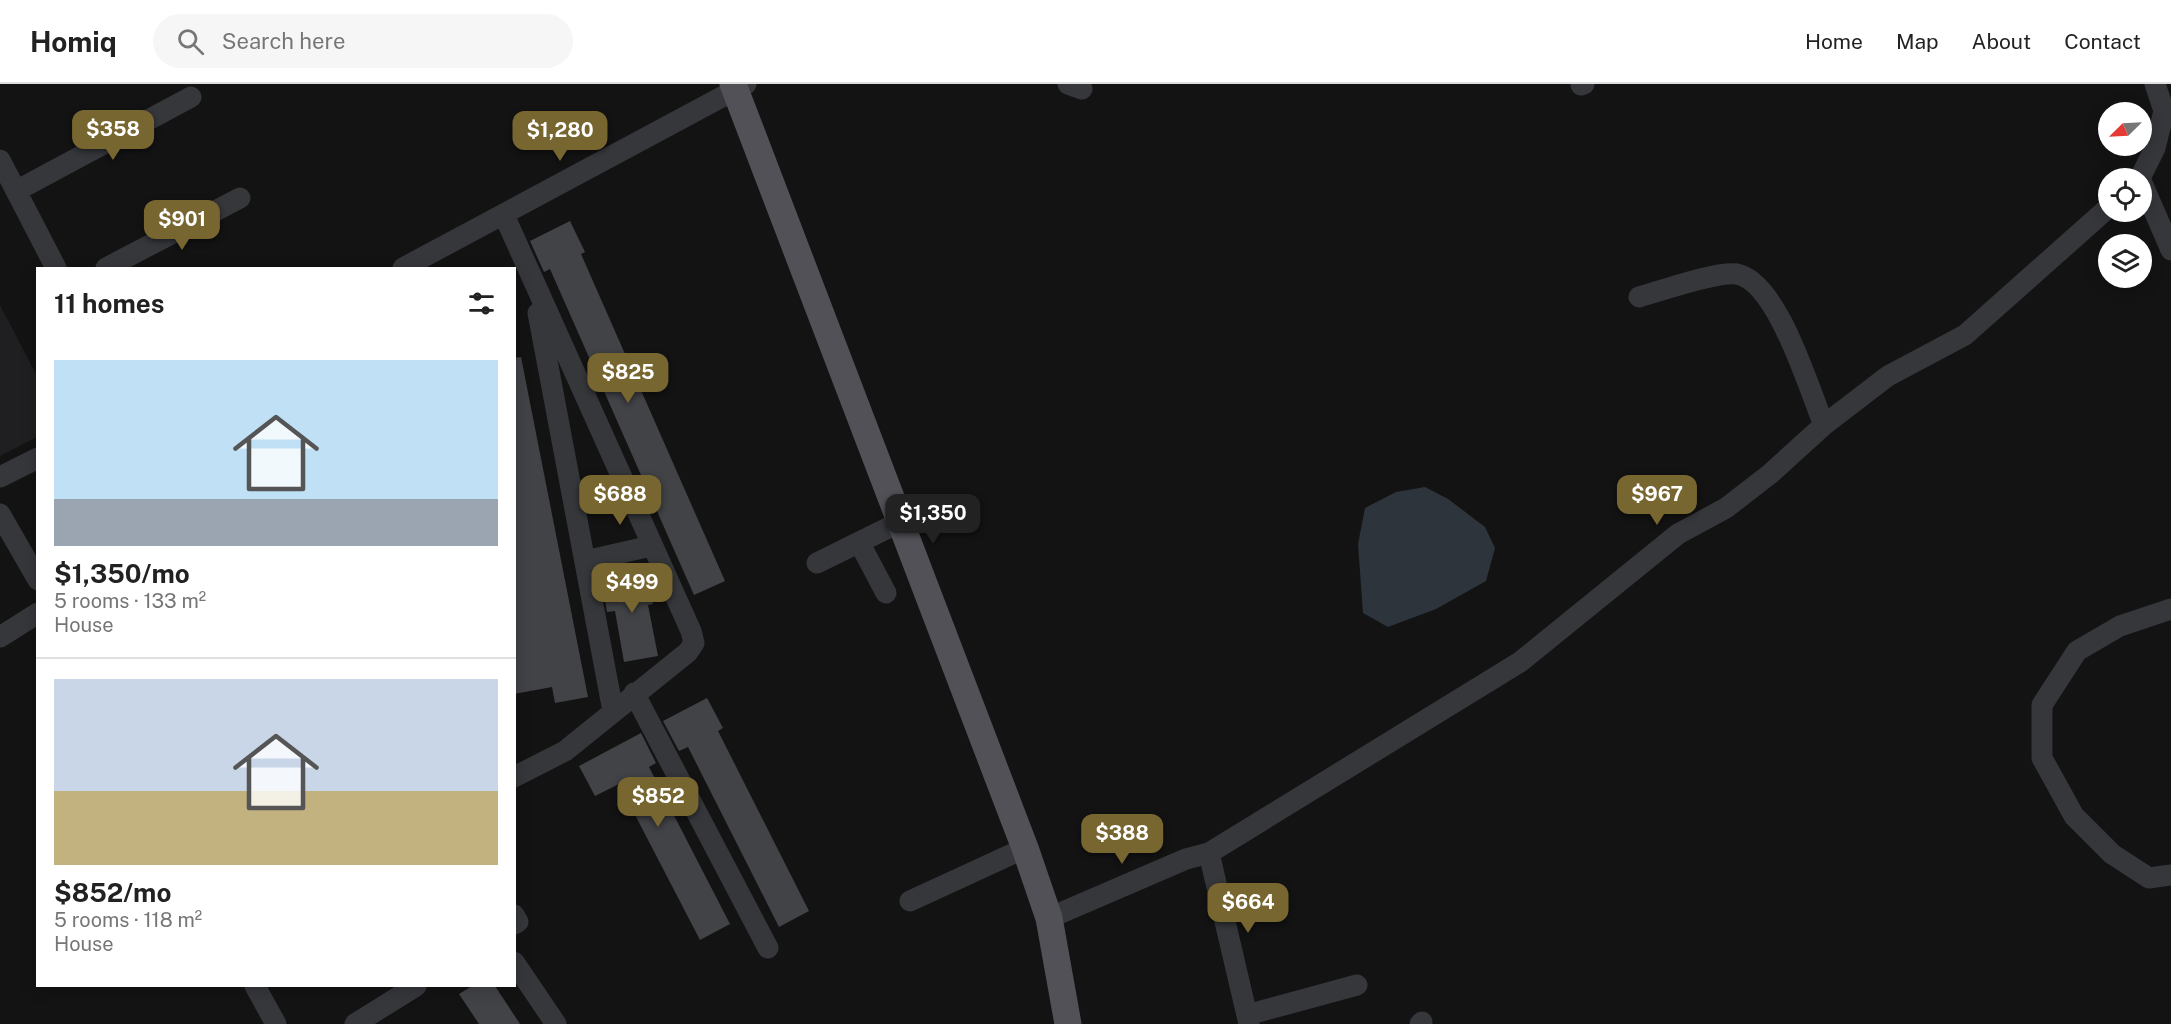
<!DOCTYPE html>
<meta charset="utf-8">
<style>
body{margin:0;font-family:"Public Sans",sans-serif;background:#f6f6f6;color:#222;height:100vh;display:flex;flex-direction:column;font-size:22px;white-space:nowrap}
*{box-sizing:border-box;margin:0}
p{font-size:20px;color:#767676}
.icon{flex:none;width:33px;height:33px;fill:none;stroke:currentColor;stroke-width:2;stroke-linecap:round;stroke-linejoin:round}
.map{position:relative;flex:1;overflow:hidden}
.side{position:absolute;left:36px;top:183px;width:480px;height:720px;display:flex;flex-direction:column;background:#fff;border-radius:0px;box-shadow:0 3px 15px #0003}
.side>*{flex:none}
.needle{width:39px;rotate:246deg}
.fabs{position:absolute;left:2098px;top:18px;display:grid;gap:12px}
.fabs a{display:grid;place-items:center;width:54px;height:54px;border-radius:50%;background:#fff;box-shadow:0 3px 15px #0003;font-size:30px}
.price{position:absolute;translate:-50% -51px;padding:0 14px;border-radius:12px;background:#776630;color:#fff;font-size:20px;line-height:39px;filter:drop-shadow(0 2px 3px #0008)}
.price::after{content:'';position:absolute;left:50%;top:36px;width:18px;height:14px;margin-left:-9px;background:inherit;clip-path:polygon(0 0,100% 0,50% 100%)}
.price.active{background:#222;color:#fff}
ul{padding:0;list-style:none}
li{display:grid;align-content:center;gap:12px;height:318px;padding:0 18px}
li+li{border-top:2px solid #e0e0e0}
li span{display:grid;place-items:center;height:186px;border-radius:0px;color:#555}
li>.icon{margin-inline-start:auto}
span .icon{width:108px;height:108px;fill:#fffc;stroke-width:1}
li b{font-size:26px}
h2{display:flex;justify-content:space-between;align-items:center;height:72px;padding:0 18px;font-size:26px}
header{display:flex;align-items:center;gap:36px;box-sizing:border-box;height:84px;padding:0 30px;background:#fff;border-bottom:2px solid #e0e0e0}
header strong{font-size:28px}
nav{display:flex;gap:33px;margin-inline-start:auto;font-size:21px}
.search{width:420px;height:54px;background:#f6f6f6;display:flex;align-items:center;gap:15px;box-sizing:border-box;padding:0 21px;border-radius:33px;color:#767676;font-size:22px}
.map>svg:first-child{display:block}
</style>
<header>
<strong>Homiq</strong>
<div class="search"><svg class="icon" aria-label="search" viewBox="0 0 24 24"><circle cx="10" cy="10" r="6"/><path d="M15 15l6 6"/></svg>Search here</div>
<nav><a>Home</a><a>Map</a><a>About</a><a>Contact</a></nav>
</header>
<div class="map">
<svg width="2171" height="940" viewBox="0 0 2171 940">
<rect width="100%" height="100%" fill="#131314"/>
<path fill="#1f1f21" d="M0,221L38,294L37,353L0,372Z"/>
<path fill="#2e343c" d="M1425,403L1448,415L1485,443L1495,464L1486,497L1436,525L1388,543L1363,529L1358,460L1365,424L1396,408Z"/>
<path fill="#424347" d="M570,137L585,168L581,170L725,497L694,511L550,185L544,188L530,157Z
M521,273L588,613L555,619L552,603L514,610V274Z
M647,487L653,520L648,521L658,572L624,578L615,527L607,528L601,495Z
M707,614L723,644L718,647L809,827L779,843L688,663L679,667L663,637Z
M641,649L656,679L649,683L730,840L700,856L619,700L595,712L579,682Z
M472,902H495L520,940H479L459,910Z"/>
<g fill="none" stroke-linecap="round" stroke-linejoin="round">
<path stroke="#36373b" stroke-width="21" d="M1068,0L1082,5
M1581,1L1584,0
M0,76L56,184
M2140,94L2155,64L2164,27L2155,0
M2142,99L2171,166
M16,107L191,13
M504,131L691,547L694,559L688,568L565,667L514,693
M106,184L240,114
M403,184L746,0
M1639,213C1661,207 1716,187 1737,190C1778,198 1809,306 1824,341
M538,229L613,627
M0,393L38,374
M0,430L38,496
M859,458L886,509
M585,477L651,462
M817,479L900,438
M2171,525L2120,542L2077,567L2042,621V674L2074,732L2112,770L2149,794L2171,791
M0,553L38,529
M634,609L768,864
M1209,769L1249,940
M910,817L1025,764
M514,831L518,838L514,840
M1049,834L1186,775L1209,769L1520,578L1678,450L1726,424L1770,390L1824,341L1888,292L1965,251L2109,123
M514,878L556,940
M255,902L276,940
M1247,931L1357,901
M355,940L416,902
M1420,940L1422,938"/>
<path stroke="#515157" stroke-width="27" d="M733,0L1025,764L1049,834L1068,940"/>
</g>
</svg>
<div class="fabs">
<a><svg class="needle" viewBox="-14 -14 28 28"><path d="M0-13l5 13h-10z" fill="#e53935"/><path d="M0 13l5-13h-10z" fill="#767676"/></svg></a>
<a><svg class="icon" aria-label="locate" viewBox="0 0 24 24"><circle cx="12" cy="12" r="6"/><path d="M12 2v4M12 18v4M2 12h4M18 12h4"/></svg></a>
<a><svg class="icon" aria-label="layers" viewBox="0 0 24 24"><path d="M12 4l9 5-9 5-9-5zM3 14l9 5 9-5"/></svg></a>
</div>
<b class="price" style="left:113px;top:77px">$358</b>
<b class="price" style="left:560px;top:78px">$1,280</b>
<b class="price" style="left:182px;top:167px">$901</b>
<b class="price" style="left:628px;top:320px">$825</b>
<b class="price" style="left:620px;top:442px">$688</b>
<b class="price" style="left:1657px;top:442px">$967</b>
<b class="price active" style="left:933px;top:461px">$1,350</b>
<b class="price" style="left:632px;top:530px">$499</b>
<b class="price" style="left:658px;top:744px">$852</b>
<b class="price" style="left:1122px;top:781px">$388</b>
<b class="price" style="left:1248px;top:850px">$664</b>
<section class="side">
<h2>11 homes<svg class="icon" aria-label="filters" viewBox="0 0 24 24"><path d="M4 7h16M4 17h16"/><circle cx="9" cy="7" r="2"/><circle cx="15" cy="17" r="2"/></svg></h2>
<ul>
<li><span style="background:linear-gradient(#bfe0f5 75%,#9aa5b1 0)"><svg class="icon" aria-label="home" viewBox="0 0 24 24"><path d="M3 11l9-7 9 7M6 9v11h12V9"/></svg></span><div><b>$1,350/mo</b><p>5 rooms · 133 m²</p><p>House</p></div></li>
<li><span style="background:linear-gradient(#c9d6e8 60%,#c2b280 0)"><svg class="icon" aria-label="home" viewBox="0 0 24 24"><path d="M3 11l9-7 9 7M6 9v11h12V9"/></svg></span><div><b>$852/mo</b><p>5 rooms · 118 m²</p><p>House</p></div></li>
</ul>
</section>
</div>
